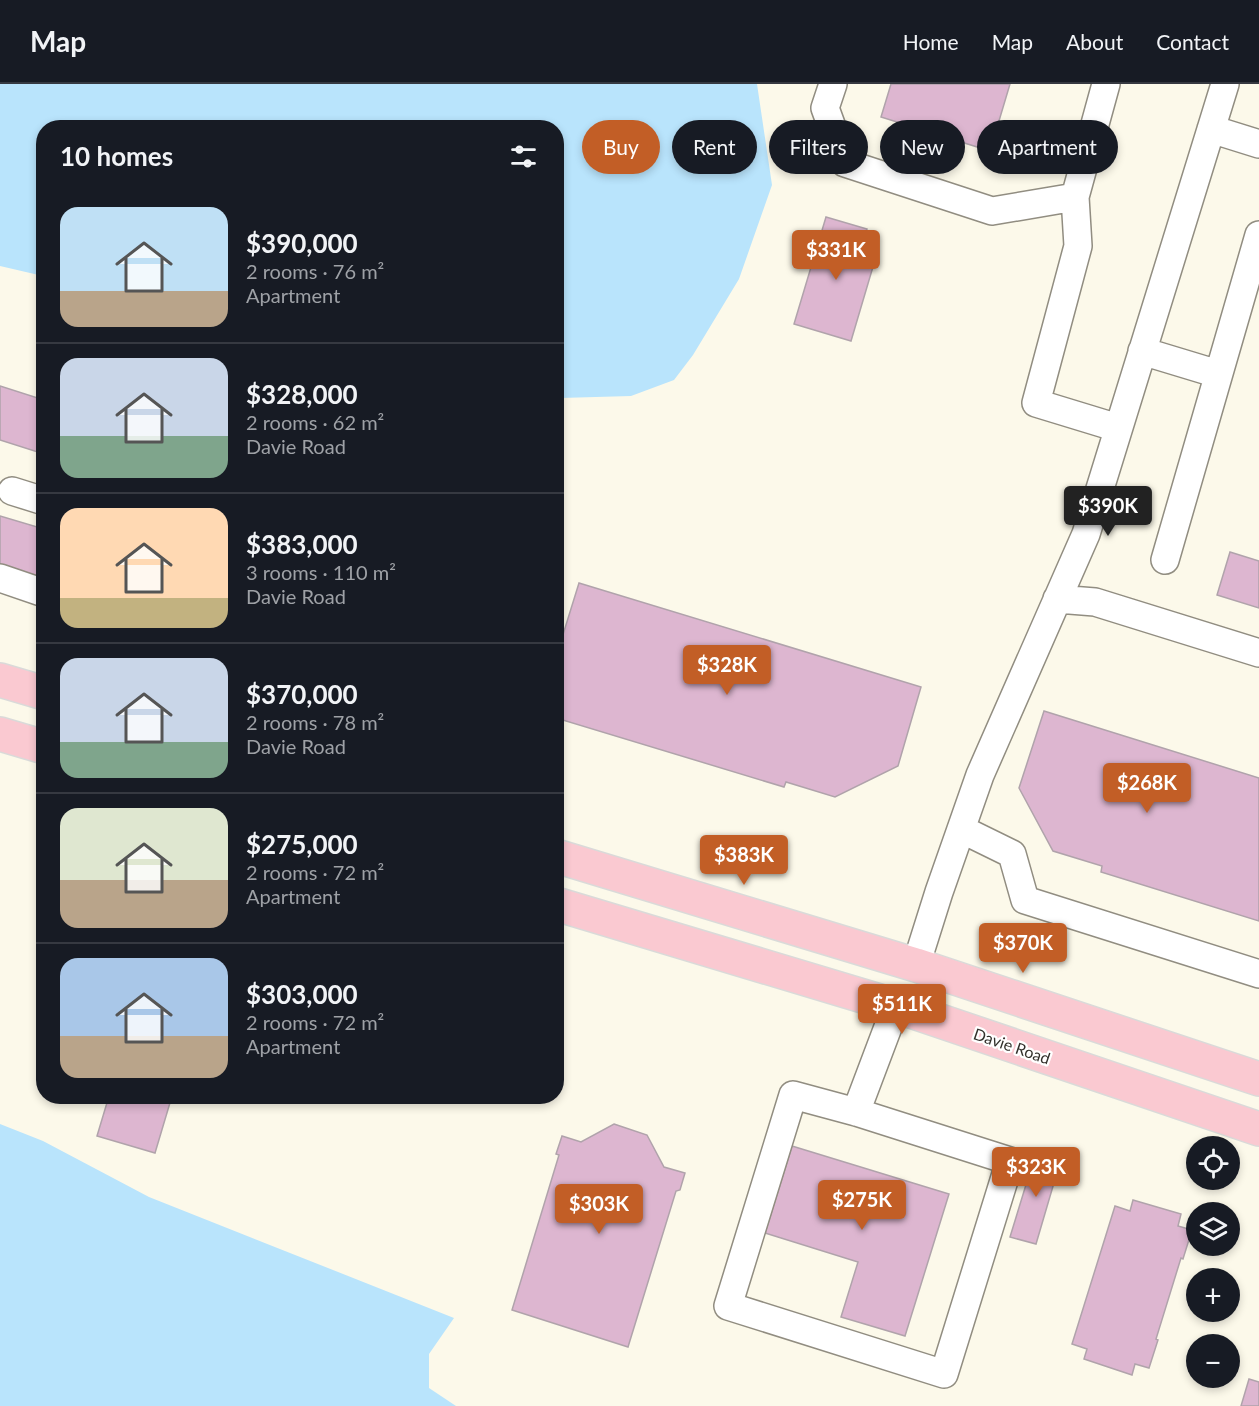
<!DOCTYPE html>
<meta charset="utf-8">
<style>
body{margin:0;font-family:Lato,sans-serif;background:#20242c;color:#f1f3f6;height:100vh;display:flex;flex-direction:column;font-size:22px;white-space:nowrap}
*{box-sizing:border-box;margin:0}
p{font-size:20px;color:#9ea1a6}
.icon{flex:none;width:33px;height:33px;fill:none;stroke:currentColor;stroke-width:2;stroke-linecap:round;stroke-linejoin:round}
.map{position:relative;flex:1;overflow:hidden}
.details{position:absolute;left:36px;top:36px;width:528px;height:984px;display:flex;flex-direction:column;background:#171b24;border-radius:24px;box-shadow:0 3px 9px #0003}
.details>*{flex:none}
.hud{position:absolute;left:582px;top:36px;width:570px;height:54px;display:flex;gap:12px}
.controls{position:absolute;left:1186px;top:1052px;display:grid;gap:12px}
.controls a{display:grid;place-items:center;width:54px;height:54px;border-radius:50%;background:#171b24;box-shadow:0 3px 9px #0003;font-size:30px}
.price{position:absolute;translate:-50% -51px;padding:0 14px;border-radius:6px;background:#c25e26;color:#fff;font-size:20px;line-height:39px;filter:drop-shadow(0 2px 3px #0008)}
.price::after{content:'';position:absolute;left:50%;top:36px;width:18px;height:14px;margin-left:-9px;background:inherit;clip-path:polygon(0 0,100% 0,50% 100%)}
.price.current{background:#222;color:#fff}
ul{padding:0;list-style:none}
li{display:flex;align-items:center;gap:18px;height:150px;padding:0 24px}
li+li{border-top:2px solid #363941}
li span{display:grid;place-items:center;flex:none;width:168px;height:120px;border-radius:18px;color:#555}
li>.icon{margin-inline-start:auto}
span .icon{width:72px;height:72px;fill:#fffc;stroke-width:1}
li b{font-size:26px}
h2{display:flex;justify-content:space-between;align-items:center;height:72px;padding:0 24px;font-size:26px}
.chip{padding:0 21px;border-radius:27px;background:#171b24;box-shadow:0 3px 9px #0003;font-size:21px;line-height:54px}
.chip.current{background:#c25e26;color:#fff}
header{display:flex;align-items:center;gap:36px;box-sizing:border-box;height:84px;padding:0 30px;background:#171b24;border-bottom:2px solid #363941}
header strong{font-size:28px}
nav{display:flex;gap:33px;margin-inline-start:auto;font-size:21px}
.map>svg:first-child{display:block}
</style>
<header>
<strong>Map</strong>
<nav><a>Home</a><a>Map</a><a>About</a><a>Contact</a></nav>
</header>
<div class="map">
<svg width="1259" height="1322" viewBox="0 0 1259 1322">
<rect width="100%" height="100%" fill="#fcf9ea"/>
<path fill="#b9e4fc" d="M0,0H757L772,101L739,195L693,271L674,296L631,312L560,314H556V44H44L43,192L0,182Z
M0,1040L43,1057L149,1113L454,1234L429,1270V1304L456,1322H0Z"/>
<path fill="#ddb6d0" stroke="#b0a3ab" stroke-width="1.5" d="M891,0H1010L990,67L881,33Z
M826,133L867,145L859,171L875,176L851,257L794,240Z
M0,302L44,316V370L0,356Z
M0,432L44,445V496L0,483Z
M1230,468L1259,477V524L1217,511Z
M579,499L921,603L898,682L835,713L786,698L784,703L556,634V573Z
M1044,627L1259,694V837L1101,788L1102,782L1053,767L1019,704Z
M109,1012H172L155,1069L97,1052Z
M614,1040L647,1051L664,1083L685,1089L680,1106L676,1107L628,1263L512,1226L559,1071L556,1070L562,1052L581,1058Z
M792,1062L949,1110L905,1252L841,1233L858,1178L765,1149Z
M1036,1068L1061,1075L1036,1160L1010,1153Z
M1133,1116L1181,1130L1178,1142L1192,1146L1183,1175L1181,1174L1156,1255L1158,1256L1149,1284L1135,1280L1132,1291L1084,1275L1087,1265L1072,1260L1115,1122L1130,1127Z
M1249,1295L1259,1298V1322H1241Z"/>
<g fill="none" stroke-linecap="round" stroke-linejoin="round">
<defs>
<path id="minor" d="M833,0L825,24L845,79L992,127L1075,113
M1106,0L1075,113L1078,162L1036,319L1118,344
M1211,45L1259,60
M1142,267L1218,290
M12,407L44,417
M1165,476L1259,151
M0,494L44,509
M1057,515L1095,518L1259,569
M961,745L1012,770L1025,816L1259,890
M916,881L939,808L980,691L1086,450L1225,0
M793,1011L856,1028L1010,1077L944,1290L728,1222Z
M856,1028L896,922"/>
<path id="major" d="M0,596L44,609
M0,650L44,663
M556,772L916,881L1259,995
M556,820L896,922L1259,1045"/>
</defs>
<use href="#minor" stroke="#918d81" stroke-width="30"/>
<use href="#major" stroke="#dadad9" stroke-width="36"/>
<use href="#minor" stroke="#fff" stroke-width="27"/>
<use href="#major" stroke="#fac9d1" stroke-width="33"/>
</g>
<g text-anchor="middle" stroke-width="4.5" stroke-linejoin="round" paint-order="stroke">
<g font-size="16" fill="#32302b" stroke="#fff">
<text transform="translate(1012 962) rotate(19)" y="6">Davie Road</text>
</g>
</g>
</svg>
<div class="controls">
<a><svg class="icon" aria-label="locate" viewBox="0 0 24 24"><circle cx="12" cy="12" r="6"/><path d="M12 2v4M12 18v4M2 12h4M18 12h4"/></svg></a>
<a><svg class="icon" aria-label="layers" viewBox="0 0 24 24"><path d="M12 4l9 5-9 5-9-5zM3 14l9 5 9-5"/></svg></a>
<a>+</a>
<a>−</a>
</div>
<b class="price" style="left:836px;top:197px">$331K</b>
<b class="price current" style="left:1108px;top:453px">$390K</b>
<b class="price" style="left:727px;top:612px">$328K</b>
<b class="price" style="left:1147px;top:730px">$268K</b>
<b class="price" style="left:744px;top:802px">$383K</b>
<b class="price" style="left:1023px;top:890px">$370K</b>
<b class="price" style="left:902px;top:951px">$511K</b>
<b class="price" style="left:1036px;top:1114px">$323K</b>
<b class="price" style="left:862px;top:1147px">$275K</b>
<b class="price" style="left:599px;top:1151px">$303K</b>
<div class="hud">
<a class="chip current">Buy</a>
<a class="chip">Rent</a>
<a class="chip">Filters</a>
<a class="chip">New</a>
<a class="chip">Apartment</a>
</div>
<section class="details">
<h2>10 homes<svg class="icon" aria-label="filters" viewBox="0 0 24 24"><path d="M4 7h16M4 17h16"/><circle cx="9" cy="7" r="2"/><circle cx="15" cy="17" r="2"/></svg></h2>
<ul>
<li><span style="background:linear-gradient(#bfe0f5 70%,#b9a48a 0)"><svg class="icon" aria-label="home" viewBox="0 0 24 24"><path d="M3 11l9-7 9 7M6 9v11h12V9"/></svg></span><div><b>$390,000</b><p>2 rooms · 76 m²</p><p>Apartment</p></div></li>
<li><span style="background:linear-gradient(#c9d6e8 65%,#7fa58c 0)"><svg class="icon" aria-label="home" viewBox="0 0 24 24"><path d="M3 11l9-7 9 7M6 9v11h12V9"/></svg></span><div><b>$328,000</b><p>2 rooms · 62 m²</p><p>Davie Road</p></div></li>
<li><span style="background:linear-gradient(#ffd9b3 75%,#c2b280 0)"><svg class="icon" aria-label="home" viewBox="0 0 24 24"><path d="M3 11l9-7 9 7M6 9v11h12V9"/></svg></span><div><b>$383,000</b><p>3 rooms · 110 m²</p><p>Davie Road</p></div></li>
<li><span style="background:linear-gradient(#c9d6e8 70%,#7fa58c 0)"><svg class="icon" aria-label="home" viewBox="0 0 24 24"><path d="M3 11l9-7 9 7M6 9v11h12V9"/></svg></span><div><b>$370,000</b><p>2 rooms · 78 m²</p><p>Davie Road</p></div></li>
<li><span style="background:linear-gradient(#dfe7d0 60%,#b9a48a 0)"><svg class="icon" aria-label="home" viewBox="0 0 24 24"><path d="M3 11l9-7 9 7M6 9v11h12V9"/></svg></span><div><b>$275,000</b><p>2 rooms · 72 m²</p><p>Apartment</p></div></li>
<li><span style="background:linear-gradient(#a9c7e8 65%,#b9a48a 0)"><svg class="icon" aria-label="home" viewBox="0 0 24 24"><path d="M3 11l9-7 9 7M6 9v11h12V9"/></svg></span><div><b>$303,000</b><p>2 rooms · 72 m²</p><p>Apartment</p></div></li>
</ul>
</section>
</div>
